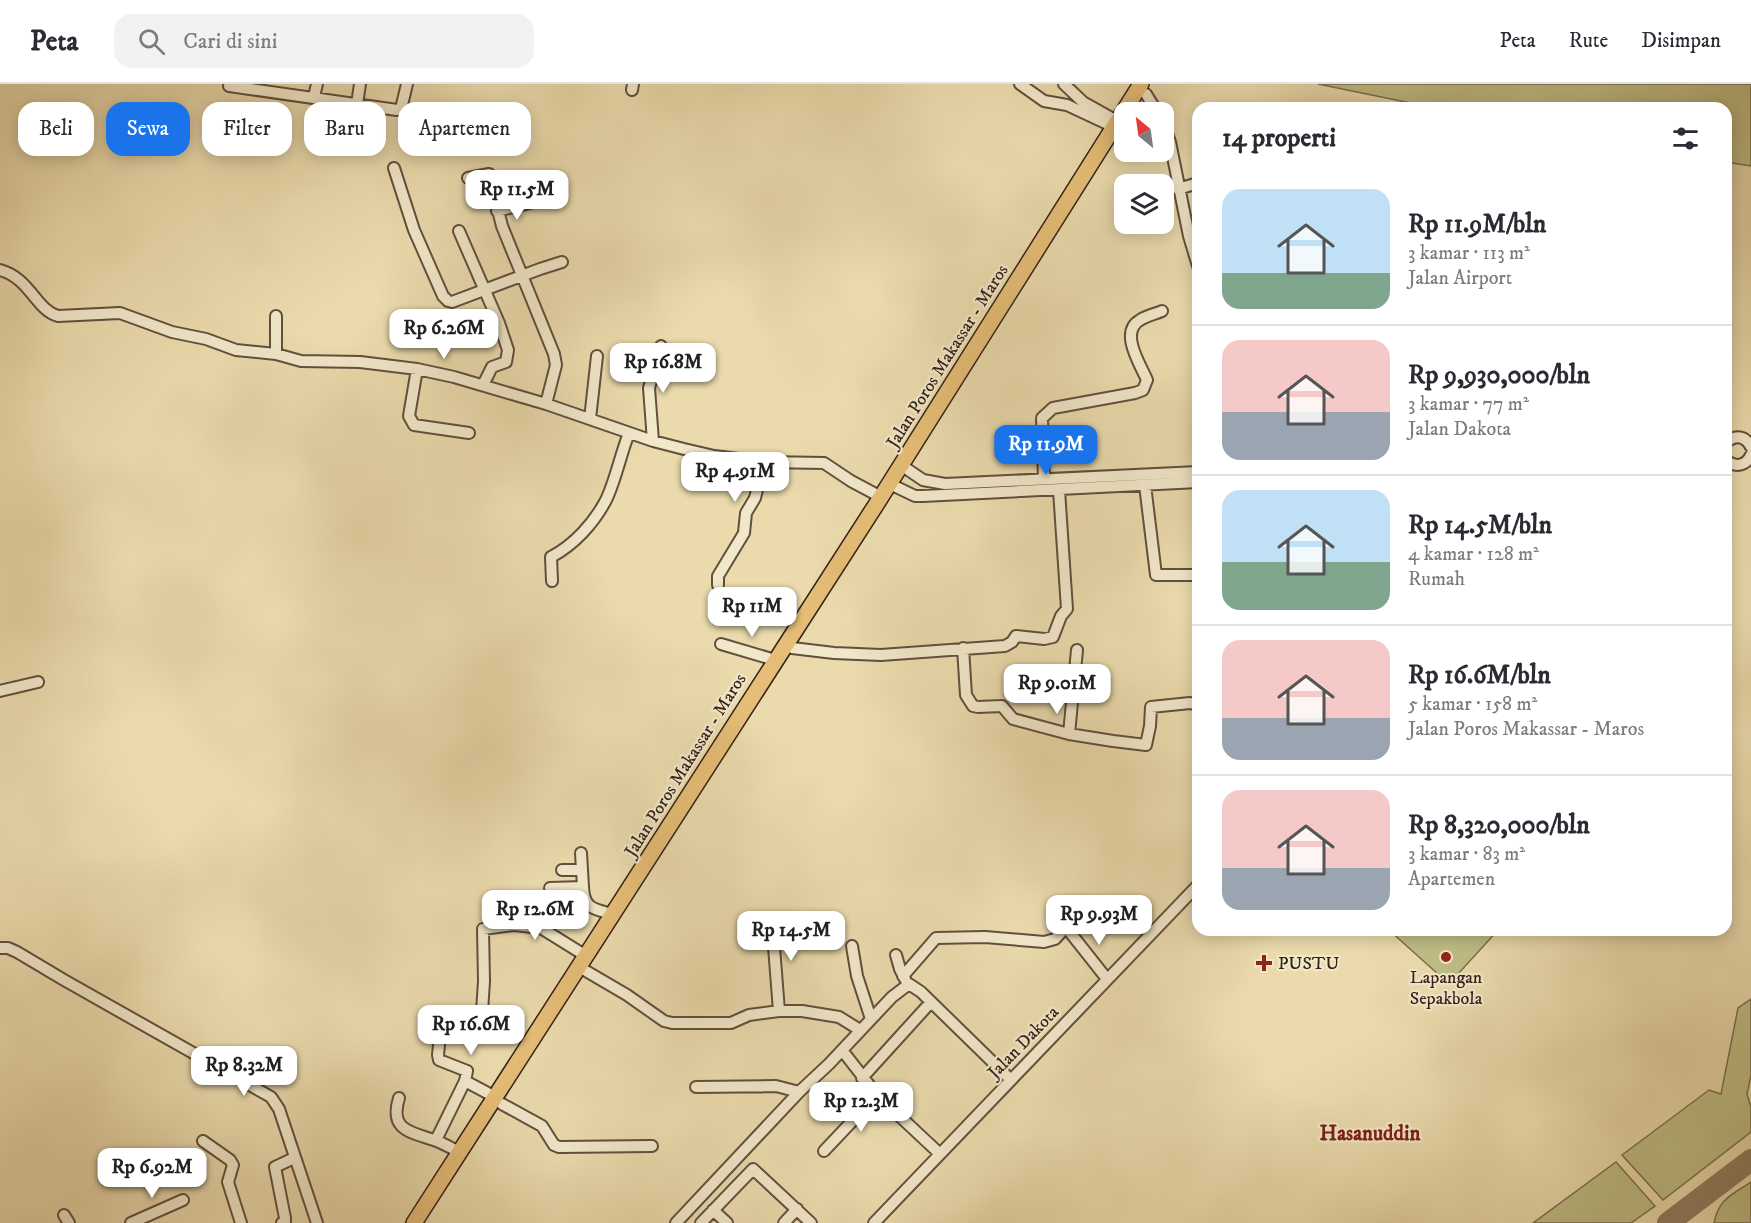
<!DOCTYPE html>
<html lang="id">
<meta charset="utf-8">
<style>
body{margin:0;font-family:"IM FELL DW Pica",serif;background:#f2f2f3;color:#2b2b33;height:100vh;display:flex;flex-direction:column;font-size:22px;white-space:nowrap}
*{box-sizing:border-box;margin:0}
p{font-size:20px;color:#7c7c81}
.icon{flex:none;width:33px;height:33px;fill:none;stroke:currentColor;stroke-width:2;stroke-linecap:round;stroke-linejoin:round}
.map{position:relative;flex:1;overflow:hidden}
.side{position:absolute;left:1192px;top:18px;width:540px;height:834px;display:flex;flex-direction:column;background:#fff;border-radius:18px;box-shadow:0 3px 15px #0003}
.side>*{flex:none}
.hud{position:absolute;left:18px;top:18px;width:570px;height:54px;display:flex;gap:12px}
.needle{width:39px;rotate:331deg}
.buttons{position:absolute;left:1114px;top:18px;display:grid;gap:12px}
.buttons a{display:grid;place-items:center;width:60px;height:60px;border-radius:12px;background:#fff;box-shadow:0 3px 15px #0003;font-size:30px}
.price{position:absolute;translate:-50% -51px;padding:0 14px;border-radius:12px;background:#fff;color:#222;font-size:20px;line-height:39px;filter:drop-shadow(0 2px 3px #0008)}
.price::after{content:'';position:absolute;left:50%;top:36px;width:18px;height:14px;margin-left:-9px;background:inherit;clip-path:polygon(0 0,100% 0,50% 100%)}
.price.current{background:#1a73e8;color:#fff}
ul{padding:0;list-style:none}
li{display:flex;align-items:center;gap:18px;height:150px;padding:0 30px}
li+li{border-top:2px solid #e1e1e2}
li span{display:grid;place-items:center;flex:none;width:168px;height:120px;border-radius:18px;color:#555}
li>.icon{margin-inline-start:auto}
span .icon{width:72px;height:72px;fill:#fffc;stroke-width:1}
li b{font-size:26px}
h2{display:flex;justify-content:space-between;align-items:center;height:72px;padding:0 30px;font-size:26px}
.pill{padding:0 21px;border-radius:18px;background:#fff;box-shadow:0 3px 15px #0003;font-size:21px;line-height:54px}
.pill.current{background:#1a73e8;color:#fff}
header{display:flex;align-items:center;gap:36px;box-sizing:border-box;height:84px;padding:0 30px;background:#fff;border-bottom:2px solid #e1e1e2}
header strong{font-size:28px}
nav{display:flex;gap:33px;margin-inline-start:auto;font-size:21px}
.search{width:420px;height:54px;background:#f2f2f3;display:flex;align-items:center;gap:15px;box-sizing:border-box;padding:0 21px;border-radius:18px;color:#7c7c81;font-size:22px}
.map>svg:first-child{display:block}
</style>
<header>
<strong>Peta</strong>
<div class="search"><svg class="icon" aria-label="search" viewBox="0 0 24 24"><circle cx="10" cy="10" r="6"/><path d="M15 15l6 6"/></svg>Cari di sini</div>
<nav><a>Peta</a><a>Rute</a><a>Disimpan</a></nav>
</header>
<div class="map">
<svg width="1751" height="1139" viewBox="0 0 1751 1139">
<rect width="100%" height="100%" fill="#eadaac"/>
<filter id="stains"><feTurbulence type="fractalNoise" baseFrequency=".00333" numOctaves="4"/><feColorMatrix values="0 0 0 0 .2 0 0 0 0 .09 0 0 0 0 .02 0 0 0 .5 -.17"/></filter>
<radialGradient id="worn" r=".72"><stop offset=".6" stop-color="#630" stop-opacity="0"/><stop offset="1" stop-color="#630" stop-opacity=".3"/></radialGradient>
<path fill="#bfbd84" stroke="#7a6f4e" stroke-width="1.5" d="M1318,0H1751V82L1727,78L1726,24H1435Z
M1389,846H1498L1449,900Z
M1751,915V991L1747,1010L1751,1023V1048L1663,1116L1622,1071L1709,1006L1721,1010L1738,924Z
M1616,1078L1655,1122L1631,1139H1533Z
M1751,1098V1139H1714C1719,1114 1732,1111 1751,1098Z"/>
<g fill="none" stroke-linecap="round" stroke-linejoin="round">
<path stroke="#8f7e62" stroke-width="22" d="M1668,1139L1751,1076"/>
<defs>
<path id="minor" d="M1020,0L1044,17L1067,21L1114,43
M1064,0L1083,18L1117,37
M229,2L397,26L401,25L407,0
M632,6L633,0
M1146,10L1157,28
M314,13L317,0
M357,20L360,0
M1164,41L1170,58L1189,152L1198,182
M394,84L414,146L443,212L448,217L452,218L540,185L562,178
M468,94L489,90L502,142L554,270L556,281L546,320
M1178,105L1198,99
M497,127L530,119
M459,147L499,239L508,266L506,278L492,283L483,301
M0,186C30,194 36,226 58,232L120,229L172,248L206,255L236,266L276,270L301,277L360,278L417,285L454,293L546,320L653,357L684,365L714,372L764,378L824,379L851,397L881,413
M276,270V232
M417,285L409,332L414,341L469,349
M590,335L597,272
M653,357L649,304L661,262
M1726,359C1735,350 1746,352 1751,363
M1726,376C1735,384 1746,382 1751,371
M901,381L923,396L945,400L1198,388
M1044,395L1042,334L1053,324L1135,309L1143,306L1147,296C1140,280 1119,248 1140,236C1146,232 1155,230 1162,227
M890,400L915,412H923L1198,398
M1145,401L1156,491H1198
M552,497L551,473C574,461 594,439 606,416C615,398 621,369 629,349
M718,501V492L744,449L746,429L755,414L764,378
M721,560L775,576
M792,564L834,569L881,571L1005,562L1012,558L1016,552L1044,555L1053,553L1061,532L1067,525L1059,406
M963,564L966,611L973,622L978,623L1002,622L1013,635L1069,650
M1077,566L1069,650L1113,657L1146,661L1150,642L1151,623L1190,619L1198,621
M0,607L38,598
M581,769L583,803
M562,786H582
M550,804L583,803C584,825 594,825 612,830
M852,862L857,892L871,935
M0,864H8L17,868L64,896L271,1013L279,1025L317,1139
M896,871L900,885L905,895
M586,887L627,911L664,937L672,939H731L749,931L779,927H802L839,933L860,946
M903,892L936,854L985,853L1044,858L1055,855L1065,844L1069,847L1107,895
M779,927L774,863L784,852L783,834
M842,966L877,1011L940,1070
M862,994L931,918
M696,1003L776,1002L799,1008
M495,1013L465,997L467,987L439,976L438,971L441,940L478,931L482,928L484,897L483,845L514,841L541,844L586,872
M399,1014C389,1046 410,1048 434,1056C443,1059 451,1064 459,1068
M502,1020L542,1042L554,1061L559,1063L652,1062
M436,1056L465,997
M203,1057L230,1076L233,1081L228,1098L241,1139
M824,1067L877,1011
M713,1126L727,1139
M64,1131L69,1139
M131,1139L183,1116
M282,1139L285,1138V1134L275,1083L294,1074
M676,1139L799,1008L829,980L892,913L909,900L921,908L1010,995
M701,1139L753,1085L811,1139
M784,1139L797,1125
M874,1139L1198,801"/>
<path id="highway" d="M414,1139L881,413L1141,0"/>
</defs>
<use href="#minor" stroke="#624f3e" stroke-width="14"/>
<use href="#highway" stroke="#342119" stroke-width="18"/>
<use href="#minor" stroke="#f1e7c9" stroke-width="10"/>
<use href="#highway" stroke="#e5bd76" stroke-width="15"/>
</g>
<g fill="#8f2418" stroke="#f1e7c9" stroke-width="2">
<circle cx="1446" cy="873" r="6"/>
<path d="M1261 870h6v6h6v6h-6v6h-6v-6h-6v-6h6z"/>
</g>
<g text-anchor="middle" stroke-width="4.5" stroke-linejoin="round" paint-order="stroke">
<g font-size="18" fill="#342119" stroke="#f1e7c9">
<text transform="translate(947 272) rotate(-58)" y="6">Jalan Poros Makassar - Maros</text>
<text transform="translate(685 681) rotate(-58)" y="6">Jalan Poros Makassar - Maros</text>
<text transform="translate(1023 958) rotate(-46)" y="6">Jalan Dakota</text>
</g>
<g font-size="18" fill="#342119" stroke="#f1e7c9" text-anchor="start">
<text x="1278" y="885">PUSTU</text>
<text x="1446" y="899" text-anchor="middle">Lapangan<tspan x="1446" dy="21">Sepakbola</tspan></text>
</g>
<g font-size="21" font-weight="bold" fill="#7a1f14" stroke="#f1e7c9">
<text x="1370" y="1056">Hasanuddin</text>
</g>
</g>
<rect width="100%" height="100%" filter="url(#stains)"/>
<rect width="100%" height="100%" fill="url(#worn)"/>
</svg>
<div class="buttons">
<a><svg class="needle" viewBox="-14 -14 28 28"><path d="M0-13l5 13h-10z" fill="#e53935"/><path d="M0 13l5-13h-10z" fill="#7c7c81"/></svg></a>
<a><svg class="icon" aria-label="layers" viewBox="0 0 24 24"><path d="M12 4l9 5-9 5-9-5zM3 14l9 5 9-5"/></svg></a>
</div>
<b class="price" style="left:517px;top:137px">Rp 11.5M</b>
<b class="price" style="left:444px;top:276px">Rp 6.26M</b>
<b class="price" style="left:663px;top:310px">Rp 16.8M</b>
<b class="price current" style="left:1046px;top:392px">Rp 11.9M</b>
<b class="price" style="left:735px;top:419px">Rp 4.91M</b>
<b class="price" style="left:752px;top:554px">Rp 11M</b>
<b class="price" style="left:1057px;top:631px">Rp 9.01M</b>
<b class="price" style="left:535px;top:857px">Rp 12.6M</b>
<b class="price" style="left:1099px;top:862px">Rp 9.93M</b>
<b class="price" style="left:791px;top:878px">Rp 14.5M</b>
<b class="price" style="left:471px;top:972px">Rp 16.6M</b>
<b class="price" style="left:244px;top:1013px">Rp 8.32M</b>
<b class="price" style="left:861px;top:1049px">Rp 12.3M</b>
<b class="price" style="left:152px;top:1115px">Rp 6.92M</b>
<div class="hud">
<a class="pill">Beli</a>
<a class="pill current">Sewa</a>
<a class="pill">Filter</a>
<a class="pill">Baru</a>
<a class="pill">Apartemen</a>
</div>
<section class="side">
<h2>14 properti<svg class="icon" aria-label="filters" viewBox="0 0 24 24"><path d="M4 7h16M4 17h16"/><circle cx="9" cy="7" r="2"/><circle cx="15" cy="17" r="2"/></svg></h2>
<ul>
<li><span style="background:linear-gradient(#bfe0f5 70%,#7fa58c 0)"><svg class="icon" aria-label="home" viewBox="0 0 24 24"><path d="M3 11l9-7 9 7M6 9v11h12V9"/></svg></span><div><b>Rp 11.9M/bln</b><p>3 kamar · 113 m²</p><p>Jalan Airport</p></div></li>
<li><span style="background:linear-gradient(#f6c9c9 60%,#9aa5b1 0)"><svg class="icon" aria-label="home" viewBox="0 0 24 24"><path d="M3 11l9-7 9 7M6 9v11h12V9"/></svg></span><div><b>Rp 9,930,000/bln</b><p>3 kamar · 77 m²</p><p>Jalan Dakota</p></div></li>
<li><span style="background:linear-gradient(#bfe0f5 60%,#7fa58c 0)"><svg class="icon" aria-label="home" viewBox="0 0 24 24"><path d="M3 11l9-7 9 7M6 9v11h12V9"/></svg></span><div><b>Rp 14.5M/bln</b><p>4 kamar · 128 m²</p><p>Rumah</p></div></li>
<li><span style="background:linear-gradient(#f6c9c9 65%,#9aa5b1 0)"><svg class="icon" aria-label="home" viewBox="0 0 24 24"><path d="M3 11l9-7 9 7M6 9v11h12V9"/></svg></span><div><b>Rp 16.6M/bln</b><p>5 kamar · 158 m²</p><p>Jalan Poros Makassar - Maros</p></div></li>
<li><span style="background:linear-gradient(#f6c9c9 65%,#9aa5b1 0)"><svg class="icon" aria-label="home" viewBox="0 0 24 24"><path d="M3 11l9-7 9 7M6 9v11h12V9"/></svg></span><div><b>Rp 8,320,000/bln</b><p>3 kamar · 83 m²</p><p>Apartemen</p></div></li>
</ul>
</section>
</div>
